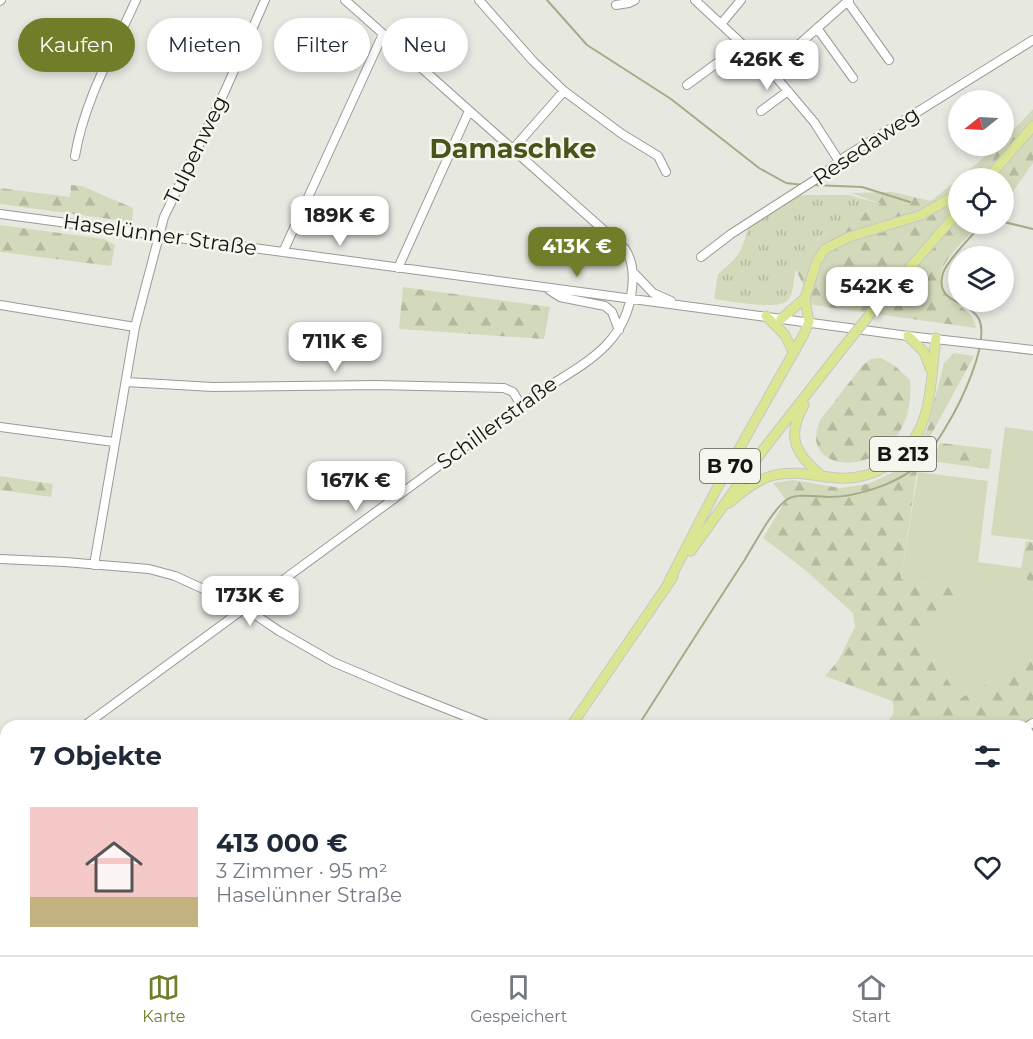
<!DOCTYPE html>
<html lang="de">
<meta charset="utf-8">
<style>
body{margin:0;font-family:Montserrat,sans-serif;background:#f6f6f7;color:#1f2937;height:100vh;display:flex;flex-direction:column;font-size:22px;white-space:nowrap}
*{box-sizing:border-box;margin:0}
p{font-size:20px;color:#747a83}
.icon{flex:none;width:33px;height:33px;fill:none;stroke:currentColor;stroke-width:2;stroke-linecap:round;stroke-linejoin:round}
.map{position:relative;flex:1;overflow:hidden}
.details{position:absolute;left:0px;top:720px;width:1034px;height:236px;display:flex;flex-direction:column;background:#fff;border-radius:18px 18px 0 0;box-shadow:0 3px 9px #0003}
.details>*{flex:none}
.hud{position:absolute;left:18px;top:18px;width:600px;height:54px;display:flex;gap:12px}
.needle{width:39px;rotate:252deg}
.controls{position:absolute;left:948px;top:90px;display:grid;gap:12px}
.controls a{display:grid;place-items:center;width:66px;height:66px;border-radius:50%;background:#fff;box-shadow:0 3px 9px #0003;font-size:30px}
.price{position:absolute;translate:-50% -51px;padding:0 14px;border-radius:12px;background:#fff;color:#222;font-size:20px;line-height:39px;filter:drop-shadow(0 2px 3px #0008)}
.price::after{content:'';position:absolute;left:50%;top:36px;width:18px;height:14px;margin-left:-9px;background:inherit;clip-path:polygon(0 0,100% 0,50% 100%)}
.price.current{background:#727d29;color:#fff}
ul{padding:0;list-style:none}
li{display:flex;align-items:center;gap:18px;height:150px;padding:0 30px}
li+li{border-top:2px solid #e0e1e3}
li span{display:grid;place-items:center;flex:none;width:168px;height:120px;border-radius:0px;color:#555}
li>.icon{margin-inline-start:auto}
span .icon{width:72px;height:72px;fill:#fffc;stroke-width:1}
li b{font-size:26px}
h2{display:flex;justify-content:space-between;align-items:center;height:72px;padding:0 30px;font-size:26px}
.tag{padding:0 21px;border-radius:27px;background:#fff;box-shadow:0 3px 9px #0003;font-size:21px;line-height:54px}
.tag.current{background:#727d29;color:#fff}
.dock{display:flex;justify-content:space-around;align-items:center;height:84px;border-top:2px solid #e0e1e3;background:#fff;font-size:16px;color:#747a83}
.dock a{display:grid;justify-items:center;gap:3px}
.dock .current{color:#727d29}
.map>svg:first-child{display:block}
</style>
<div class="map">
<svg width="1033" height="955" viewBox="0 0 1033 955">
<defs>
<pattern id="grass-tufts" width="24" height="20" patternUnits="userSpaceOnUse" patternTransform="scale(1.5)"><rect width="24" height="20" fill="#d3d9bb"/><path d="M3 7l-1-3M5 7V3M7 7l1-3M15 17l-1-3M17 17v-4M19 17l1-3" fill="none" stroke="#b4b9a0"/></pattern>
<pattern id="forest-firs" width="22" height="20" patternUnits="userSpaceOnUse" patternTransform="scale(1.5)"><rect width="22" height="20" fill="#d3d9bb"/><path d="M5 1l3.5 6h-7zM16 11l3.5 6h-7z" fill="#b4b9a0"/></pattern>
</defs>
<rect width="100%" height="100%" fill="#e7e9e1"/>
<path fill="url(#grass-tufts)" d="M798,195H849L881,204C849,219 813,232 797,266C792,276 796,293 787,301C778,310 727,301 714,299L718,274C738,257 742,253 748,227Z
M0,910L6,912V950H107L103,955H0Z
M766,950H944L945,955H771Z"/>
<path fill="url(#forest-firs)" d="M1033,109V163L1004,204V178H959L998,146H1004V140Z
M958,179V224H980C956,250 917,277 960,306C968,312 975,318 976,328L813,305L795,268L807,248L837,224L881,204L851,193L892,192L931,201Z
M71,185L82,186L133,208L132,222L0,204V188L70,197Z
M0,225L104,239L115,245L111,266L0,252Z
M403,287L550,307L544,339L399,329Z
M954,353L974,356L919,457L901,579L971,591L975,598L959,699L1033,658V955H945L944,950H1028V726H880C892,718 896,715 892,701L825,676L838,661L855,627L853,613L804,569L763,538L786,500L773,483L793,480L840,488L868,484L894,472L912,456L927,430L944,363Z
M881,358L895,366L910,380C918,480 796,483 819,423C821,417 828,410 832,405C842,391 853,378 863,365L871,359Z
M940,443L992,449L989,469L930,461Z
M0,476L53,484L51,497L0,490Z
M1026,541L1033,542V590L1021,568Z
M446,950H514L507,955H443Z
M577,950H765L770,955H590Z"/>
<path fill="#d3d9bb" d="M1005,427L1033,431V540L991,535Z
M918,472L988,481L978,562L1021,568L1033,590V658L959,699L917,629L974,597L971,591L901,579Z"/>
<g fill="none" stroke-linecap="round" stroke-linejoin="round">
<path stroke="#a5ab89" stroke-width="2" d="M547,0L587,45L671,99L759,168L786,183L804,185
M813,185L862,187L910,202
M1004,222L1033,229
M638,726C673,671 708,616 744,561C754,545 771,512 785,501C795,492 816,497 829,497C857,497 901,483 921,462C931,452 940,437 947,425C960,404 990,343 979,319C969,300 934,304 943,273C947,260 972,236 982,224
M478,955L486,950"/>
<defs>
<path id="minor" d="M479,0L533,61L564,91L622,134L658,156L666,172
M695,0L770,70L814,122L839,161
M0,1L1,0
M847,1L889,60
M616,5L629,3L635,0
M721,24L741,0
M817,28L853,78
M770,70L849,0
M687,85L743,44
M761,111L788,91
M513,149L564,91
M75,156C84,101 113,51 136,0
M0,214L908,336L1033,350
M283,252L383,34
M701,257L731,234L818,178L845,157L1033,40
M398,268L469,111
M633,272L653,293L671,301
M548,289L560,297L605,306L612,312L619,330
M0,305L135,327
M126,382L213,387L377,385L504,388L513,392L521,405
M0,427L114,442
M0,559L65,562L149,569L175,576L245,608L279,631L333,662L399,690L490,726
M94,565L135,327L164,217L225,91L265,0
M84,726L534,396C578,366 626,348 632,289C634,274 633,261 625,249L345,0
M1028,726L1033,723
M0,785L6,781
M0,813L6,815
M609,950L616,951L632,950"/>
<path id="major" d="M988,178L1033,126
M875,308L958,212
M766,316L785,335L793,352
M781,319L805,298
M908,336L924,352L930,368
M804,405C786,436 795,454 821,475
M729,503C744,491 755,480 775,475C796,470 818,477 839,478C874,480 905,460 920,429C932,402 932,367 936,338
M691,551L763,450L842,349
M669,581L716,490L804,334L809,322L805,298L817,261L825,249L849,237L921,215L958,194
M571,726L673,577
M435,955L438,950"/>
</defs>
<use href="#minor" stroke="#999a92" stroke-width="10"/>
<use href="#major" stroke="#c7c7c6" stroke-width="11"/>
<use href="#minor" stroke="#fff" stroke-width="8"/>
<use href="#major" stroke="#dce692" stroke-width="9"/>
<path stroke="#5e5f5b" stroke-width="2" stroke-dasharray="3 6" stroke-linecap="butt" d="M648,950L651,955"/>
<defs>
<path id="major-bridge" d="M842,349L875,308"/>
</defs>
<use href="#major-bridge" stroke="#c7c7c6" stroke-width="11" stroke-linecap="butt"/>
<use href="#major-bridge" stroke="#dce692" stroke-width="9"/>
</g>
<g text-anchor="middle" stroke-width="5" stroke-linejoin="round" paint-order="stroke">
<g fill="#f5f7ee" stroke="#585955" stroke-width="1.5">
<rect x="870" y="437" width="66" height="34" rx="4.5"/>
<rect x="700" y="449" width="60" height="34" rx="4.5"/>
</g>
<g font-size="20" font-weight="bold" fill="#151513">
<text x="903" y="461">B 213</text>
<text x="730" y="473">B 70</text>
</g>
<g font-size="21" fill="#151513" stroke="#f5f7ee">
<text transform="translate(866 146) rotate(-34)" y="7">Resedaweg</text>
<text transform="translate(196 150) rotate(-64)" y="7">Tulpenweg</text>
<text transform="translate(160 235) rotate(8)" y="7">Haselünner Straße</text>
<text transform="translate(497 423) rotate(-36)" y="7">Schillerstraße</text>
</g>
<g font-size="27" font-weight="bold" fill="#4b531a" stroke="#f5f7ee">
<text x="513" y="158">Damaschke</text>
</g>
</g>
</svg>
<div class="controls">
<a><svg class="needle" viewBox="-14 -14 28 28"><path d="M0-13l5 13h-10z" fill="#e53935"/><path d="M0 13l5-13h-10z" fill="#747a83"/></svg></a>
<a><svg class="icon" aria-label="locate" viewBox="0 0 24 24"><circle cx="12" cy="12" r="6"/><path d="M12 2v4M12 18v4M2 12h4M18 12h4"/></svg></a>
<a><svg class="icon" aria-label="layers" viewBox="0 0 24 24"><path d="M12 4l9 5-9 5-9-5zM3 14l9 5 9-5"/></svg></a>
</div>
<b class="price" style="left:767px;top:91px">426K €</b>
<b class="price" style="left:340px;top:247px">189K €</b>
<b class="price current" style="left:577px;top:278px">413K €</b>
<b class="price" style="left:877px;top:318px">542K €</b>
<b class="price" style="left:335px;top:373px">711K €</b>
<b class="price" style="left:356px;top:512px">167K €</b>
<b class="price" style="left:250px;top:627px">173K €</b>
<div class="hud">
<a class="tag current">Kaufen</a>
<a class="tag">Mieten</a>
<a class="tag">Filter</a>
<a class="tag">Neu</a>
</div>
<section class="details">
<h2>7 Objekte<svg class="icon" aria-label="filters" viewBox="0 0 24 24"><path d="M4 7h16M4 17h16"/><circle cx="9" cy="7" r="2"/><circle cx="15" cy="17" r="2"/></svg></h2>
<ul>
<li><span style="background:linear-gradient(#f6c9c9 75%,#c2b280 0)"><svg class="icon" aria-label="home" viewBox="0 0 24 24"><path d="M3 11l9-7 9 7M6 9v11h12V9"/></svg></span><div><b>413 000 €</b><p>3 Zimmer · 95 m²</p><p>Haselünner Straße</p></div><svg class="icon" aria-label="heart" viewBox="0 0 24 24"><path d="M12 20l-8-8c-3-5 5-10 8-4 3-6 11-1 8 4z"/></svg></li>
</ul>
</section>
</div>
<nav class="dock">
<a class="current"><svg class="icon" aria-label="map" viewBox="0 0 24 24"><path d="M3 6l6-2 6 2 6-2v14l-6 2-6-2-6 2zM9 4v14M15 6v14"/></svg>Karte</a>
<a><svg class="icon" aria-label="saved" viewBox="0 0 24 24"><path d="M7 4h10v16l-5-4-5 4z"/></svg>Gespeichert</a>
<a><svg class="icon" aria-label="home" viewBox="0 0 24 24"><path d="M3 11l9-7 9 7M6 9v11h12V9"/></svg>Start</a>
</nav>
